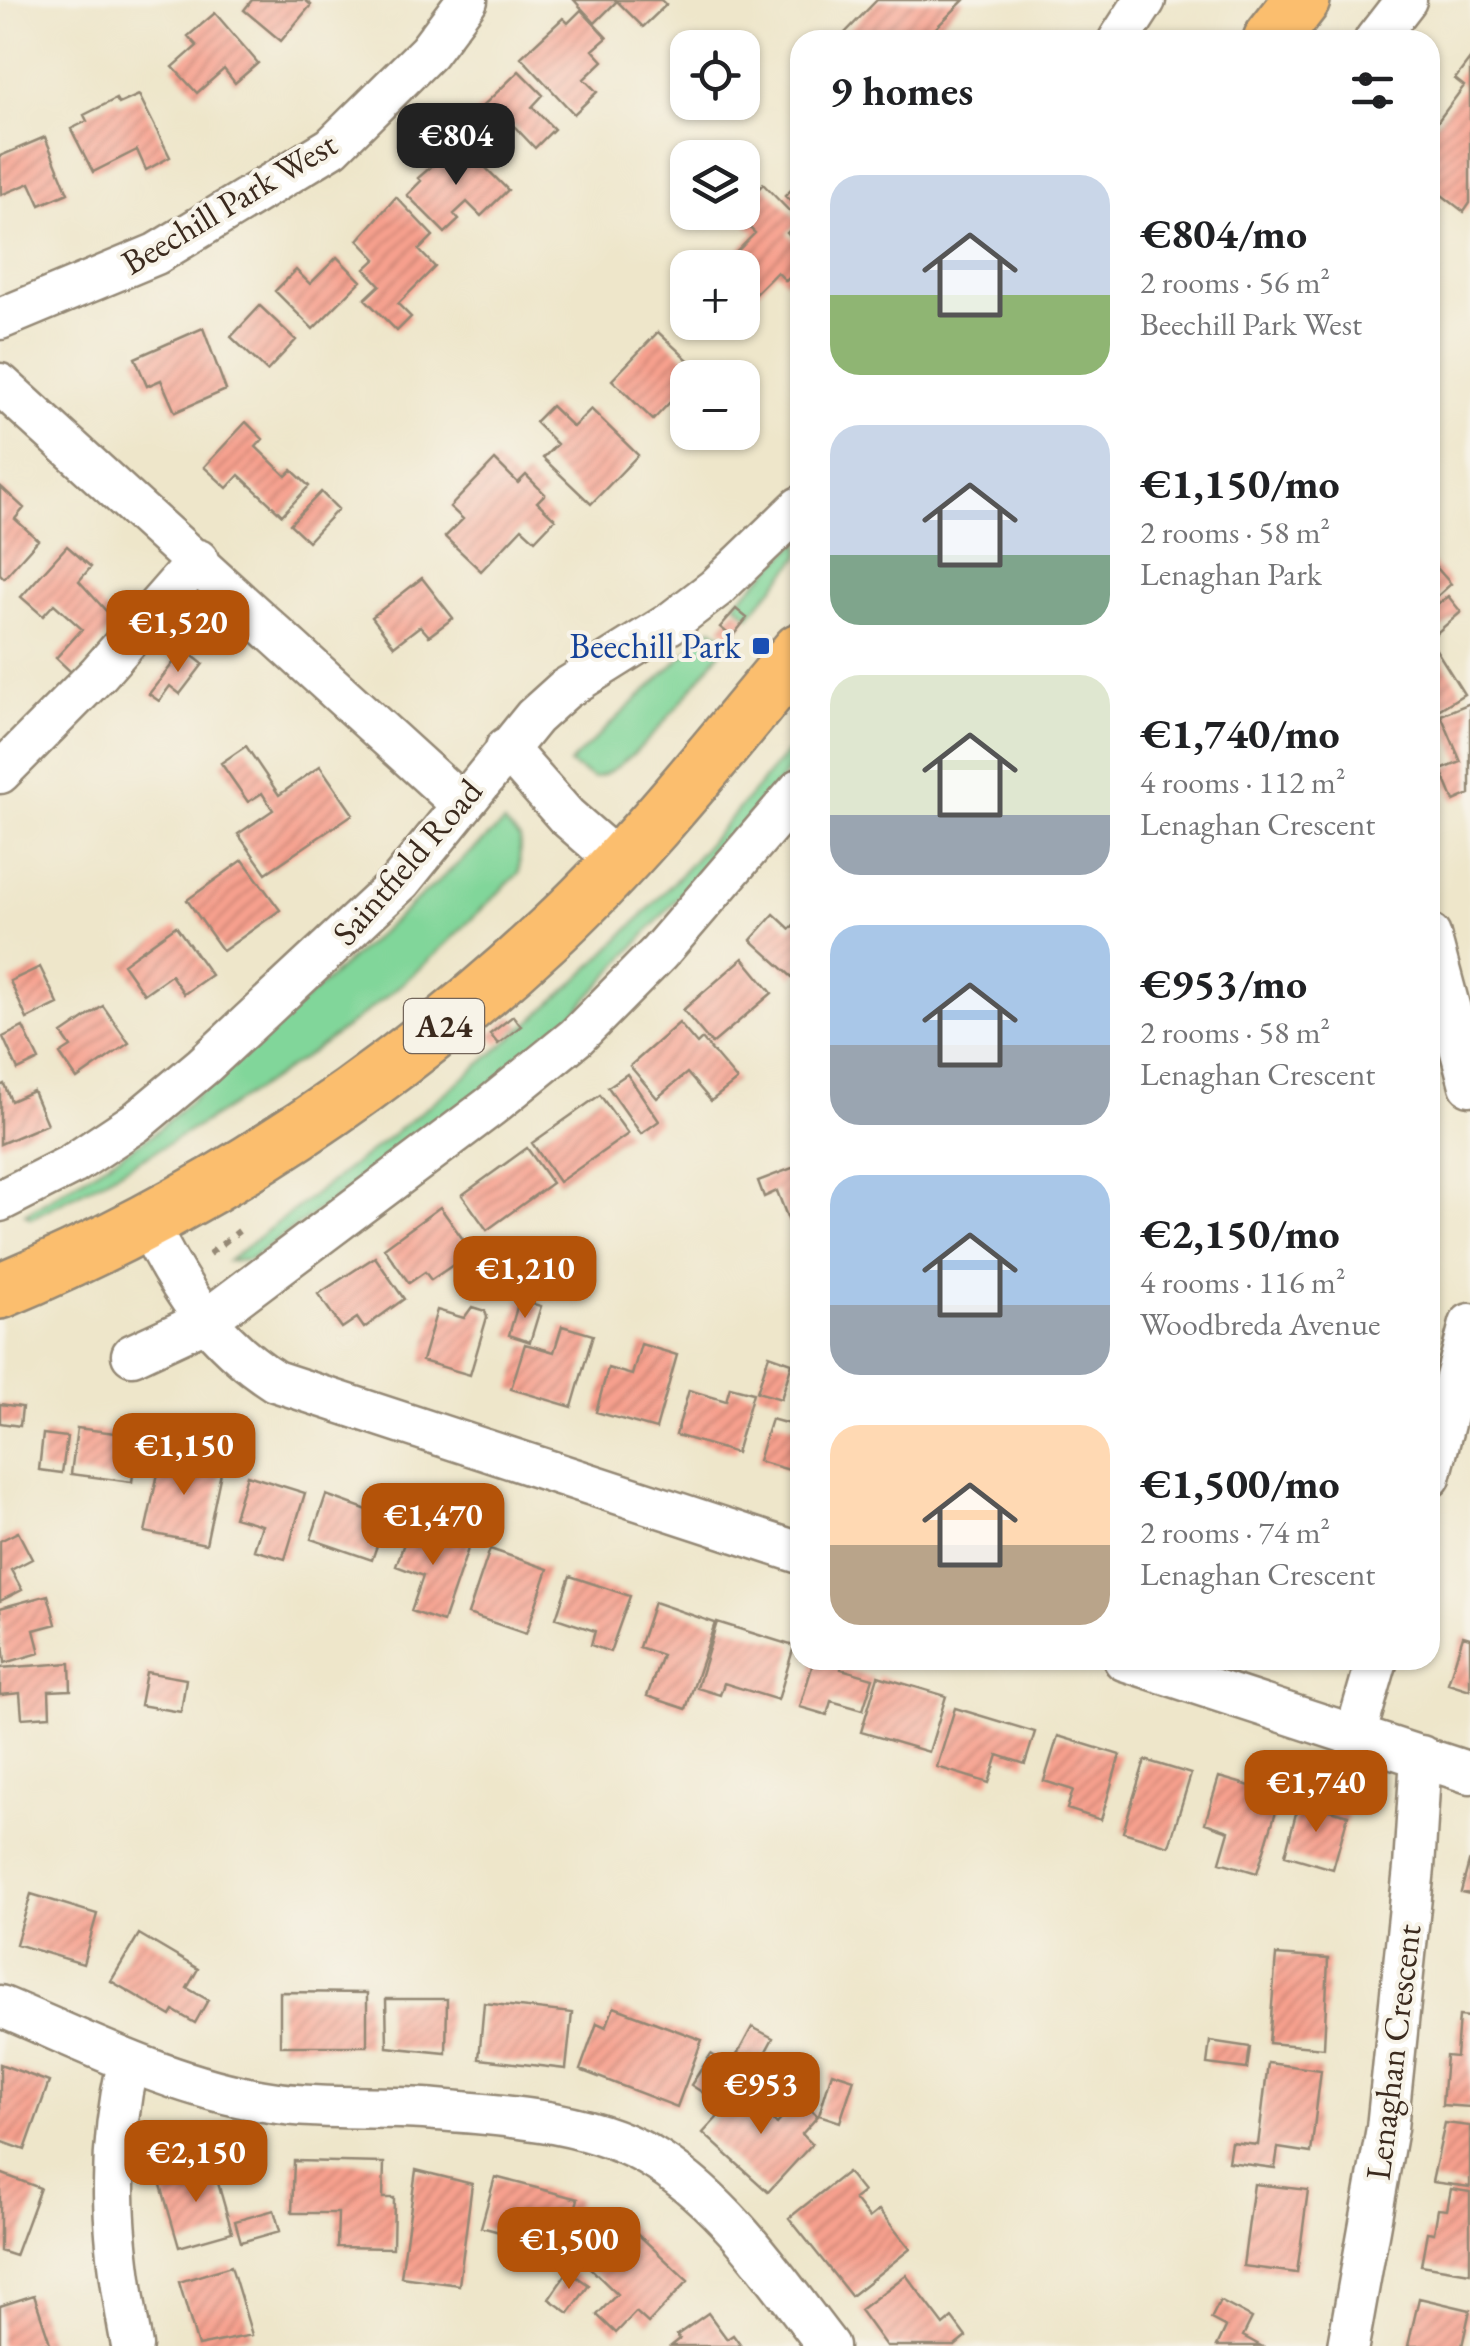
<!DOCTYPE html>
<meta charset="utf-8">
<style>
body{margin:0;font-family:"EB Garamond",serif;background:#f2f2f2;color:#202124;height:100vh;display:flex;flex-direction:column;font-size:38px;white-space:nowrap}
*{box-sizing:border-box;margin:0}
p{font-size:32px;color:#757577}
.icon{flex:none;width:55px;height:55px;fill:none;stroke:currentColor;stroke-width:2;stroke-linecap:round;stroke-linejoin:round}
.map{position:relative;flex:1;overflow:hidden}
.panel{position:absolute;left:790px;top:30px;width:650px;height:1640px;display:flex;flex-direction:column;background:#fff;border-radius:30px;box-shadow:0 2px 8px #0004}
.panel>*{flex:none}
.fabs{position:absolute;left:670px;top:30px;display:grid;gap:20px}
.fabs a{display:grid;place-items:center;width:90px;height:90px;border-radius:20px;background:#fff;box-shadow:0 2px 8px #0004;font-size:50px}
.price{position:absolute;translate:-50% -85px;padding:0 22px;border-radius:20px;background:#b45309;color:#fff;font-size:32px;line-height:65px;filter:drop-shadow(0 2px 5px #0008)}
.price::after{content:'';position:absolute;left:50%;top:60px;width:30px;height:22px;margin-left:-15px;background:inherit;clip-path:polygon(0 0,100% 0,50% 100%)}
.price.selected{background:#222;color:#fff}
ul{padding:0;list-style:none}
li{display:flex;align-items:center;gap:30px;height:250px;padding:0 40px}
li span{display:grid;place-items:center;flex:none;width:280px;height:200px;border-radius:30px;color:#555}
li>.icon{margin-inline-start:auto}
span .icon{width:120px;height:120px;fill:#fffc;stroke-width:1}
li b{font-size:42px}
h2{display:flex;justify-content:space-between;align-items:center;height:120px;padding:0 40px;font-size:42px}
.map>svg:first-child{display:block}
</style>
<div class="map">
<svg width="1470" height="2346" viewBox="0 0 1470 2346">
<defs>
<pattern id="building-hatch" width="6" height="6" patternUnits="userSpaceOnUse" patternTransform="scale(2.5)"><rect width="6" height="6" fill="#f7a08e"/><path d="M-1 1l2-2M0 6l6-6M5 7l2-2" fill="none" stroke="#c98373"/></pattern>
</defs>
<rect width="100%" height="100%" fill="#f7f3e8"/>
<filter id="ink" filterUnits="userSpaceOnUse"><feTurbulence type="fractalNoise" baseFrequency=".01" numOctaves="2"/><feDisplacementMap in="SourceGraphic" scale="20" xChannelSelector="R" yChannelSelector="G"/><feConvolveMatrix kernelMatrix="1 2 1 2 8 2 1 2 1" color-interpolation-filters="sRGB"/></filter>
<filter id="wash" filterUnits="userSpaceOnUse"><feTurbulence type="fractalNoise" baseFrequency=".0048" numOctaves="4" result="noise"/><feDisplacementMap in="SourceGraphic" scale="40" xChannelSelector="R" yChannelSelector="G"/><feGaussianBlur stdDeviation="2.25" result="paint"/><feColorMatrix in="noise" values="0 0 0 0 0 0 0 0 0 0 0 0 0 0 0 0 0 1.4 0 .05"/><feComposite in="paint" operator="in"/></filter>
<g filter="url(#wash)">
<rect width="100%" height="100%" fill="#eee6ca"/>
<path fill="#81d69a" stroke="#5e805c" stroke-width="2.5" d="M800,540V556L749,616L735,603Z
M712,628L730,640C699,677 638,768 593,778L569,764Z
M800,737V756L763,803L571,1017L483,1093L249,1260L228,1261C342,1172 460,1087 567,989C652,912 726,824 800,737Z
M504,823L520,839L519,873C473,916 429,964 379,1002C271,1087 154,1156 31,1218L25,1214L152,1135Z"/>
<g id="blocks">
<path fill="url(#building-hatch)" d="M252,0H305L311,5L281,41L244,10Z
M574,0H661L666,5L643,27L617,1L595,23Z
M877,0H964L924,40H852L845,33Z
M581,10L607,38L593,50L603,61L584,79L597,92L574,114L521,57L563,18L568,23Z
M215,13L258,63L235,83L224,69L197,93L173,67L197,46L188,36Z
M1470,59V203L1464,212L1430,186V132L1464,86L1455,79Z
M519,71L543,95L532,107L554,129L535,148L513,125L490,148L465,123Z
M139,95L170,157L146,170L137,150L93,172L71,129L87,121L84,115L116,99L119,104Z
M45,137L68,193L40,205L30,183L1,195L0,156Z
M460,142L508,190L481,216L467,202L454,214L459,220L445,233L407,195L421,181L418,178Z
M800,181V211L785,196Z
M763,184L799,221L787,233L800,247V267L786,281L777,272L742,307V268H721L755,233L734,212H742V205Z
M396,197L433,236L419,250L435,267L398,304L411,317L397,331L365,299L380,285L365,269L376,259L358,240Z
M337,257L361,281L313,329L275,291L296,270L310,284Z
M260,306L296,340L267,371L231,337Z
M203,328L226,390L175,412L161,380L147,386L135,358Z
M658,332L700,371L688,378V383L653,420L612,380Z
M551,406L573,427L591,409L638,455L591,504L543,458L557,444L535,422Z
M246,422L263,439L256,447L286,476L292,470L309,486L282,515L239,475L227,488L204,467Z
M495,460L518,483L526,475L545,494L537,502L555,519L535,540L522,528L481,571L445,537L463,519L450,507Z
M0,486L24,508L15,519L38,540L4,578L0,574Z
M321,492L338,509L308,541L290,524Z
M67,546L91,567L79,581L117,623L72,673L56,658L82,629L54,604L43,616L21,597Z
M1430,560L1451,584L1430,603Z
M422,578L453,618L429,636L420,626L394,646L372,617Z
M1448,596L1461,612L1432,637L1430,611Z
M736,609L747,618L732,637L720,627Z
M1430,640L1464,694L1430,715Z
M184,649L203,664L180,694L170,686L159,701L149,694Z
M1470,703V794L1454,801L1441,770L1461,762L1441,715Z
M246,746L279,795L320,766L353,814L266,873L238,834L273,810L262,793L248,802L221,763Z
M243,860L280,910L223,951L187,900Z
M774,914L790,929L800,918V969L792,977L751,940Z
M176,926L211,975L184,994L171,975L144,994L123,964Z
M743,958L772,993L712,1044L683,1010Z
M40,967L58,1004L27,1019L10,981Z
M103,1006L129,1043L77,1079L60,1054L71,1047L62,1034Z
M513,1016L521,1026L498,1044L490,1034Z
M679,1023L697,1044L702,1039L737,1080L711,1101L687,1073L657,1098L630,1066Z
M23,1027L39,1060L18,1070L3,1037Z
M627,1074L659,1121L641,1134L608,1087Z
M4,1084L11,1101L33,1091L47,1124L0,1144V1086Z
M600,1095L628,1134L559,1182L532,1143Z
M527,1148L552,1183L487,1230L462,1195Z
M800,1165V1250L777,1191L764,1197L758,1181Z
M440,1207L472,1252L431,1280L425,1272L409,1283L384,1248Z
M375,1257L404,1299L364,1328L357,1318L342,1328L318,1294Z
M519,1300L541,1306L530,1342L509,1335Z
M472,1307L485,1311L487,1317L470,1375L422,1361L437,1310L464,1318Z
M562,1326L593,1335L572,1407L511,1389L525,1344L554,1352Z
M641,1344L677,1355L656,1429L596,1412L608,1368L632,1375Z
M769,1355L792,1363L781,1399L757,1392Z
M730,1387L753,1393L736,1453L676,1435L689,1390L726,1401Z
M0,1404L22,1407L20,1426L0,1423Z
M771,1419L800,1427V1473L758,1461Z
M77,1428L138,1436L132,1482L71,1474Z
M43,1434L67,1437L62,1473L39,1470Z
M163,1451L223,1463L206,1544L145,1532Z
M247,1475L305,1493L285,1559L254,1550L262,1525L234,1517Z
M326,1495L387,1517L372,1560L311,1539Z
M411,1523L470,1543L443,1622L411,1611L423,1576L396,1566Z
M18,1532L32,1559L11,1570L22,1590L0,1601V1541Z
M490,1549L548,1569L526,1634L468,1614Z
M570,1576L630,1596L610,1652L591,1645L595,1631L556,1618Z
M48,1595L56,1624L34,1630L40,1653L5,1663L0,1608Z
M654,1602L715,1623L686,1709L647,1696L662,1655L639,1647Z
M717,1622L794,1646L778,1700L724,1683L720,1695L697,1688Z
M1463,1636L1470,1638V1690L1448,1683Z
M814,1660L842,1665L841,1669L873,1678L863,1710L831,1701L827,1715L800,1707Z
M70,1663L71,1690L49,1691L50,1716L22,1718L20,1693L0,1695V1668Z
M146,1672L186,1679L181,1712L140,1705Z
M878,1676L946,1696L929,1752L861,1732Z
M955,1708L1035,1732L1025,1764L998,1755L989,1783L937,1767Z
M1058,1736L1120,1755L1101,1820L1067,1809L1073,1790L1044,1781Z
M1145,1760L1191,1774L1169,1846L1123,1832Z
M1219,1777L1281,1795L1257,1873L1220,1862L1229,1831L1205,1823Z
M1299,1802L1348,1815L1333,1869L1285,1855Z
M1469,1862L1470,1863V1894L1461,1892Z
M31,1894L97,1914L83,1964L16,1944Z
M139,1934L198,1969L187,1988L208,2000L195,2023L174,2011L171,2016L111,1981Z
M1276,1955L1328,1959L1324,2048L1269,2043Z
M280,1992L367,1993V2046H280Z
M386,1999H447L446,2053L387,2047Z
M484,2003L572,2013L566,2069L479,2059Z
M614,2007L702,2040L677,2107L580,2070L597,2023L606,2027Z
M1459,2016L1470,2017V2107L1442,2105L1446,2056L1456,2057Z
M752,2027L773,2038L751,2079L730,2068Z
M1210,2041L1250,2047L1247,2069L1207,2064Z
M711,2054L728,2065L708,2096L691,2085Z
M1268,2063L1321,2070L1311,2153L1278,2148L1275,2168L1228,2162L1231,2142L1258,2145Z
M0,2064L49,2082L25,2150L0,2141Z
M832,2072L854,2079L840,2122L819,2115Z
M749,2083L768,2100L760,2109L777,2124L799,2099L818,2116L802,2134L812,2144L768,2192L703,2133Z
M1445,2123L1470,2126V2187L1432,2182Z
M294,2161L384,2163L383,2198H394L393,2248L337,2247L338,2213H292Z
M212,2162L232,2232L179,2247L159,2178Z
M416,2170L472,2184L459,2285L401,2277Z
M847,2172L863,2192L854,2199L869,2218L879,2210L910,2249L851,2296L789,2218Z
M0,2173L40,2188L15,2256L0,2251Z
M495,2177L578,2199L564,2249L481,2227Z
M1254,2184L1308,2190L1297,2273L1243,2266Z
M1451,2189L1470,2192V2273L1421,2265L1427,2232L1434,2233L1438,2209L1447,2210Z
M274,2210L280,2231L241,2242L235,2221Z
M626,2223L688,2281L648,2323L636,2312L616,2333L597,2315L617,2294L587,2265Z
M231,2266L252,2335L198,2346L179,2282Z
M568,2271L589,2285L569,2313L549,2299Z
M906,2275L944,2325L952,2318L966,2337L955,2346H886L860,2310Z
M34,2295L50,2343L0,2346V2306Z
M1419,2298L1470,2310L1462,2346H1408Z
M1220,2301L1252,2318L1243,2336L1261,2346H1217L1226,2327L1211,2319Z
M708,2313L727,2339L733,2335L741,2346H671L680,2339L677,2335Z"/>
</g>
</g>
<g filter="url(#ink)">
<use href="#blocks" fill-opacity="0" stroke="#948874" stroke-width="2.5"/>
<g fill="none" stroke-linecap="round" stroke-linejoin="round">
<defs>
<path id="minor" d="M1119,40L1145,0
M1375,40L1406,0
M0,319L156,254L332,147L428,52L467,0
M0,384L460,803
M506,748L566,816L620,863
M0,773L99,673L198,560
M1430,935L1470,1085
M0,1201L73,1164L136,1122L203,1066L401,881L534,717L565,689L669,624L716,588L800,507
M147,1223C180,1289 212,1341 275,1381L800,1553
M132,1355L205,1321L491,1106L576,1037L659,953L800,789
M1430,1477L1470,1324
M1124,1660L1470,1773
M1355,1736L1377,1660
M0,2006C87,2042 171,2086 264,2101C317,2110 371,2106 424,2109C499,2115 594,2119 659,2162C729,2207 778,2282 828,2346
M128,2062C105,2163 113,2245 132,2346
M1348,2346L1387,2128L1414,1868L1421,1756"/>
<path id="trunk" d="M1271,40L1302,0
M0,1291C201,1207 383,1087 543,939C638,852 718,749 800,651"/>
</defs>
<use href="#minor" stroke="#948874" stroke-width="45"/>
<use href="#trunk" stroke="#948874" stroke-width="60"/>
<path stroke="#948874" stroke-width="6" stroke-dasharray="8 8" stroke-linecap="butt" d="M209,1254L239,1231"/>
<use href="#minor" stroke="#fff" stroke-width="40"/>
<use href="#trunk" stroke="#fbbe6e" stroke-width="55"/>
</g>
</g>
<rect fill="#1a4fb4" stroke="#f7f3e8" stroke-width="4" x="751" y="636" width="20" height="20" rx="5"/>
<g text-anchor="middle" stroke-width="8" stroke-linejoin="round" paint-order="stroke">
<rect fill="#f7f3e8" stroke="#73665b" stroke-width="2.5" x="404" y="999" width="80" height="54" rx="8"/>
<g font-size="32" font-weight="bold" fill="#3b2a1e">
<text x="444" y="1037">A24</text>
</g>
<g font-size="35" fill="#3b2a1e" stroke="#f7f3e8">
<text transform="translate(229 203) rotate(-31)" y="12">Beechill Park West</text>
<text transform="translate(407 862) rotate(-49)" y="12">Saintfield Road</text>
<text transform="translate(1393 2052) rotate(-83)" y="12">Lenaghan Crescent</text>
</g>
<g font-size="35" fill="#164399" stroke="#f7f3e8" text-anchor="end">
<text x="741" y="658">Beechill Park</text>
</g>
</g>
</svg>
<div class="fabs">
<a><svg class="icon" aria-label="locate" viewBox="0 0 24 24"><circle cx="12" cy="12" r="6"/><path d="M12 2v4M12 18v4M2 12h4M18 12h4"/></svg></a>
<a><svg class="icon" aria-label="layers" viewBox="0 0 24 24"><path d="M12 4l9 5-9 5-9-5zM3 14l9 5 9-5"/></svg></a>
<a>+</a>
<a>−</a>
</div>
<b class="price selected" style="left:456px;top:188px">€804</b>
<b class="price" style="left:178px;top:675px">€1,520</b>
<b class="price" style="left:525px;top:1321px">€1,210</b>
<b class="price" style="left:184px;top:1498px">€1,150</b>
<b class="price" style="left:433px;top:1568px">€1,470</b>
<b class="price" style="left:1316px;top:1835px">€1,740</b>
<b class="price" style="left:761px;top:2137px">€953</b>
<b class="price" style="left:196px;top:2205px">€2,150</b>
<b class="price" style="left:569px;top:2292px">€1,500</b>
<section class="panel">
<h2>9 homes<svg class="icon" aria-label="filters" viewBox="0 0 24 24"><path d="M4 7h16M4 17h16"/><circle cx="9" cy="7" r="2"/><circle cx="15" cy="17" r="2"/></svg></h2>
<ul>
<li><span style="background:linear-gradient(#c9d6e8 60%,#8fb573 0)"><svg class="icon" aria-label="home" viewBox="0 0 24 24"><path d="M3 11l9-7 9 7M6 9v11h12V9"/></svg></span><div><b>€804/mo</b><p>2 rooms · 56 m²</p><p>Beechill Park West</p></div></li>
<li><span style="background:linear-gradient(#c9d6e8 65%,#7fa58c 0)"><svg class="icon" aria-label="home" viewBox="0 0 24 24"><path d="M3 11l9-7 9 7M6 9v11h12V9"/></svg></span><div><b>€1,150/mo</b><p>2 rooms · 58 m²</p><p>Lenaghan Park</p></div></li>
<li><span style="background:linear-gradient(#dfe7d0 70%,#9aa5b1 0)"><svg class="icon" aria-label="home" viewBox="0 0 24 24"><path d="M3 11l9-7 9 7M6 9v11h12V9"/></svg></span><div><b>€1,740/mo</b><p>4 rooms · 112 m²</p><p>Lenaghan Crescent</p></div></li>
<li><span style="background:linear-gradient(#a9c7e8 60%,#9aa5b1 0)"><svg class="icon" aria-label="home" viewBox="0 0 24 24"><path d="M3 11l9-7 9 7M6 9v11h12V9"/></svg></span><div><b>€953/mo</b><p>2 rooms · 58 m²</p><p>Lenaghan Crescent</p></div></li>
<li><span style="background:linear-gradient(#a9c7e8 65%,#9aa5b1 0)"><svg class="icon" aria-label="home" viewBox="0 0 24 24"><path d="M3 11l9-7 9 7M6 9v11h12V9"/></svg></span><div><b>€2,150/mo</b><p>4 rooms · 116 m²</p><p>Woodbreda Avenue</p></div></li>
<li><span style="background:linear-gradient(#ffd9b3 60%,#b9a48a 0)"><svg class="icon" aria-label="home" viewBox="0 0 24 24"><path d="M3 11l9-7 9 7M6 9v11h12V9"/></svg></span><div><b>€1,500/mo</b><p>2 rooms · 74 m²</p><p>Lenaghan Crescent</p></div></li>
</ul>
</section>
</div>
